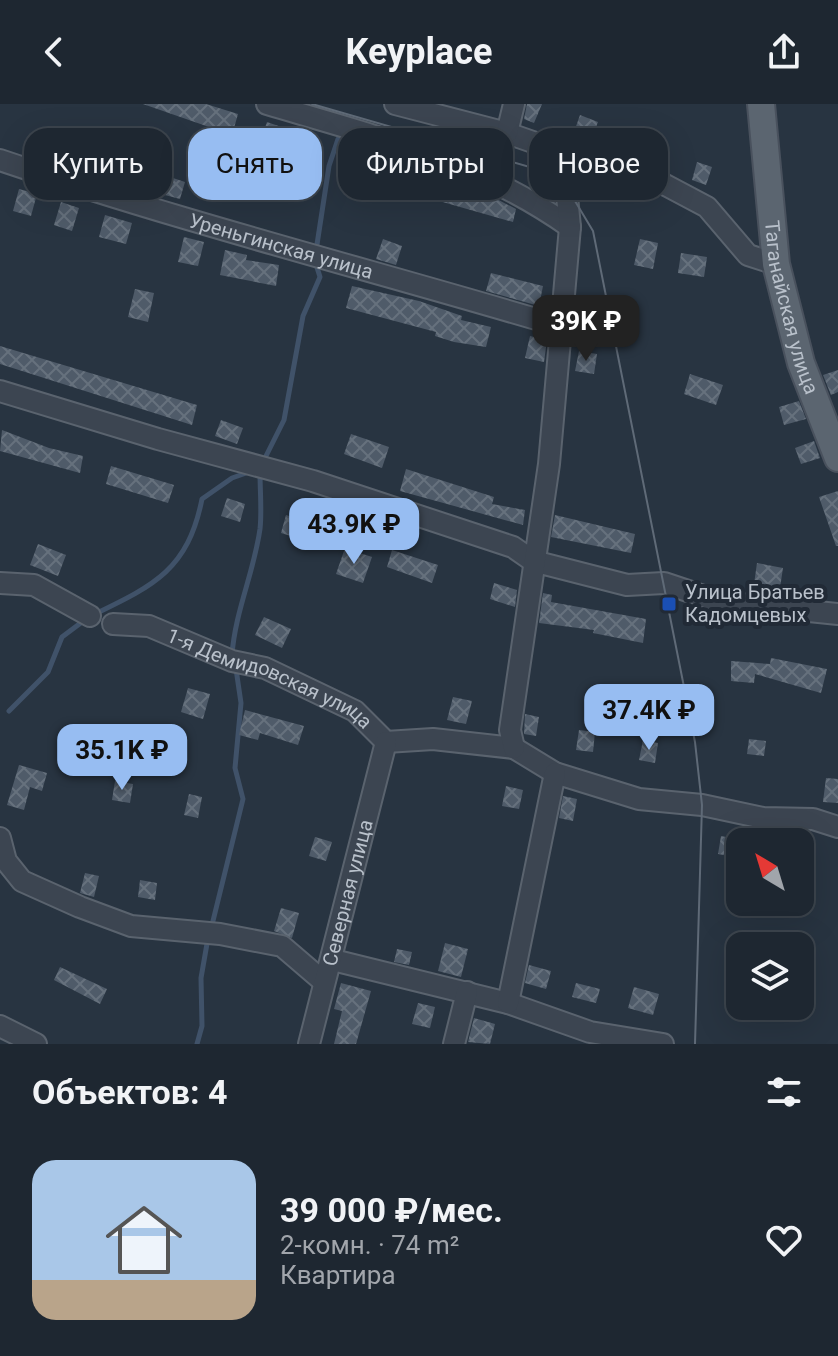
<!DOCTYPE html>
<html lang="ru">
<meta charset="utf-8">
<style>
body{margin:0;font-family:Roboto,sans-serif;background:#262f39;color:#f1f3f6;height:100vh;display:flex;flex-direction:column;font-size:30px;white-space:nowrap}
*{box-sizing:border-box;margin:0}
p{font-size:26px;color:#a1a5ab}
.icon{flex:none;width:44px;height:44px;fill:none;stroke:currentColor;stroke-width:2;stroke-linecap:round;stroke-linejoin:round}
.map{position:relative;height:940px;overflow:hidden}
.sheet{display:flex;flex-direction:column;background:#1e2731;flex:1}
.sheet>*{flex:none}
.banner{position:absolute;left:24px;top:24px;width:790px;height:72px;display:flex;gap:16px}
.needle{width:52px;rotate:322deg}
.controls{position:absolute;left:726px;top:724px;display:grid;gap:16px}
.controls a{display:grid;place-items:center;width:88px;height:88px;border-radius:16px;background:#1e2731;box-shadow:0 8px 32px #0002,0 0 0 2px #3c444d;font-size:40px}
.price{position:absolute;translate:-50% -68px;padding:0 18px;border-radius:16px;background:#97bdf2;color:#111;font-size:26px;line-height:52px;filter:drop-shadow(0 2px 4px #0008)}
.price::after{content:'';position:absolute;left:50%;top:48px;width:24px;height:18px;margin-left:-12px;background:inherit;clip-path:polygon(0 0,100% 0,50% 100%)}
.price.active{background:#222;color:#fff}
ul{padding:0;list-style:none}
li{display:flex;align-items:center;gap:24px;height:200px;padding:0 32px}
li+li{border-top:2px solid #3c444d}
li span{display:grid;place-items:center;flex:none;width:224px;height:160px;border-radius:24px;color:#555}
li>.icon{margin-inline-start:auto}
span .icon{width:96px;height:96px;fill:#fffc;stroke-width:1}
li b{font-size:34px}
h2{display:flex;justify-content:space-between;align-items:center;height:96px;padding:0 32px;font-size:34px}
.pill{padding:0 28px;border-radius:24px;background:#1e2731;box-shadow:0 8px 32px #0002,0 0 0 2px #3c444d;font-size:28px;line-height:72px}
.pill.active{background:#97bdf2;color:#111}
header{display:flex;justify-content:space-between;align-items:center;height:104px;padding:0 32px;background:#1e2731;font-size:36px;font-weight:700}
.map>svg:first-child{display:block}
</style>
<header><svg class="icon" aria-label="back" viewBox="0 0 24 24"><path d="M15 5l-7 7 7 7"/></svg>Keyplace<svg class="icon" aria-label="share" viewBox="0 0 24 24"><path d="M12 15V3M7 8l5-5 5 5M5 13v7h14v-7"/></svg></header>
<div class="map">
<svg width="838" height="940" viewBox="0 0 838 940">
<defs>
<pattern id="building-cross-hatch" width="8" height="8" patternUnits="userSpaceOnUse" patternTransform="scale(2)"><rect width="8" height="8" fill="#4f5b69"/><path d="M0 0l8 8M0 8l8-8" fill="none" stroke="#66717d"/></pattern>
</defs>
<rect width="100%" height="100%" fill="#283441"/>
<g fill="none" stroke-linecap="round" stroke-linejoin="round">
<path stroke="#405269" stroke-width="5" d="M316,147L329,62L338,35
M262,360L284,316L303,212L320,173L315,157
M95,510C155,481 188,465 202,395L232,374L249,368
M232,551C235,508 254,468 260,425C262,407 260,387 260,369
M9,607L48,568L62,533L86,515
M211,825L243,695L235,664L241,599L236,565
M197,940L202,922L201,874L208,834"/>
</g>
<path fill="url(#building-cross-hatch)" d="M143,0H206L238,10L232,31Z
M527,0H542L534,19L524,15Z
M580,11L598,18L590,38L573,31Z
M267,18L290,26L283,45L260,38Z
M49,32L71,39L64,62L41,55Z
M637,33L653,38L648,57L632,49Z
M363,47L383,54L375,79L355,72Z
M697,58L712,63L706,81L692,76Z
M137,62L185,78L180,95L131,82Z
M438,74L487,90L516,105L513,118L432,95Z
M19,85L37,90L31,112L13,107Z
M61,98L79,104L72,127L54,121Z
M105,111L132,119L126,140L99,133Z
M184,133L204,138L198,162L178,158Z
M383,135L402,142L396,161L376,155Z
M640,135L658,139L653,165L634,161Z
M225,146L247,151L246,156L279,161L276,182L220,171Z
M681,149L707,153L704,173L678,169Z
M491,169L543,182L539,202L486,187Z
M352,182L419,197L462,212L461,216L491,223L486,243L454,238L435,232L436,228L346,204Z
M135,185L154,189L148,218L128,213Z
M530,232L547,236L544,258L525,254Z
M0,242L197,301L192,321L0,260Z
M579,247L597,250L594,270L575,267Z
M838,266V288L831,291L823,271Z
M690,270L723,281L716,301L684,290Z
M799,297L806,315L784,321L779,303Z
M221,316L243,324L237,340L215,332Z
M2,326L49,344L83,352L80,369L0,347Z
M351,330L389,343L382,364L344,350Z
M814,337L820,354L801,360L795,344Z
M111,362L174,381L168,399L106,380Z
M406,365L494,393L492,400L525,406L523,421L400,387Z
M838,387V442H836L819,393Z
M227,394L245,400L240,418L221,412Z
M286,411L306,417L300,435L281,429Z
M555,411L635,430L631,449L551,433Z
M38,440L66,451L58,472L30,461Z
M345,444L372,453L363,479L336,470Z
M392,446L438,461L432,479L387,463Z
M757,459L783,464L780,484L754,480Z
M494,479L517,486L515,503L490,495Z
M543,489L552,491L551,498L646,515L643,539L593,529L594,526L539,519Z
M264,513L291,525L282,544L255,531Z
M771,554L827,565L821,589L755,570L754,579L731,577V557L770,560Z
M188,584L210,590L203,615L181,608Z
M453,593L472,597L466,620L447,616Z
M245,606L304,622L298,641L260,629L258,636L239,631Z
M525,610L539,613L536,632L524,630Z
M579,626L595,628L593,648L576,646Z
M749,635L766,637L764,652L747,650Z
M643,636L658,639L655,659L639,656Z
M19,661L47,669L42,687L30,683L24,706L7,701Z
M826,674L838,675V699L823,698Z
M115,677L133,680L130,699L112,696Z
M506,682L523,686L519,705L502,702Z
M189,690L202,693L198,714L184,711Z
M563,692L577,695L573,717L559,714Z
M721,732L740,736V754L718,750Z
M315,733L332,738L326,757L309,752Z
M85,769L99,772L94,793L80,789Z
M140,776L157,779L155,796L138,793Z
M281,804L299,809L292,834L274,827Z
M445,839L468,845L461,873L438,867Z
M397,845L412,848L409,861L394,858Z
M529,861L551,867L546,885L525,879Z
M60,863L107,885L100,900L54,876Z
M341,879L371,887L356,940H334L342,907L334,905Z
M576,879L600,885L596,899L572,893Z
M634,883L659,890L653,911L628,904Z
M418,899L435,903L430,924L412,920Z
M474,914L495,920L490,940L468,938Z"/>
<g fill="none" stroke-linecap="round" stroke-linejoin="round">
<defs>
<g id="minor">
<path d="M267,0C375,32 477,57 570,123"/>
<path d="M395,0L507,29L573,52L624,59L707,103L748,151L776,160"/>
<path d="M507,29L514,0"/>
<path id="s1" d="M0,56C186,119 375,167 563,223"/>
<path d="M0,287L158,335L313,377L513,443L533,457L627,481L664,479L721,498L838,510"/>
<path d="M0,479L34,481L90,512"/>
<path id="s2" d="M113,520L149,522L232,557L265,564L355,607L386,638L433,635L514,644L555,669L639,695L702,701L763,714L813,715L838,723"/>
<path d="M514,644L510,626L549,360L570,123L566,82L573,52"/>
<path d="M0,734L6,757L22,777L80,803L131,822L220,830L282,842L324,878"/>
<path d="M333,856L508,899L590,928L663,940"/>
<path d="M508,899L555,669"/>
<path d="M0,922L36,940"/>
<path id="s3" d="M309,940L386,638"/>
<path d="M454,940L467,888"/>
</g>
<g id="major">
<path id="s4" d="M761,0L776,160L801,259L838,354"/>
</g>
</defs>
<use href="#minor" stroke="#5a636e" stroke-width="24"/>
<use href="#major" stroke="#49515d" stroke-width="30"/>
<use href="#minor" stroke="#3c4551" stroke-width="20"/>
<use href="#major" stroke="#5b6570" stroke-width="26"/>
<path stroke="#5f6a77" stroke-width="2" d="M312,0L547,68L566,82L593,127L695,638L702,701L695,940"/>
</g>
<rect fill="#1a4fb4" stroke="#212a36" stroke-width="3" x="661" y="492" width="16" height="16" rx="4"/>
<g text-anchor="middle" stroke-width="8" stroke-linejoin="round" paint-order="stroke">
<g font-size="20" fill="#b9c1cb" stroke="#212a36">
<text dy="7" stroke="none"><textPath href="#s1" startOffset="294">Уреньгинская улица</textPath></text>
<text dy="7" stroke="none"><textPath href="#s4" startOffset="206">Таганайская улица</textPath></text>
<text dy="7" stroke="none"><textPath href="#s2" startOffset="168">1-я Демидовская улица</textPath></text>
<text dy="7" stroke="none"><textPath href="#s3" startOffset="156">Северная улица</textPath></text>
</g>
<g font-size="20" fill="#b9c1cb" stroke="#212a36" text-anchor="start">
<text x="685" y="495">Улица Братьев<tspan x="685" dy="23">Кадомцевых</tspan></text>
</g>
</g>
</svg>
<div class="controls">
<a><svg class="needle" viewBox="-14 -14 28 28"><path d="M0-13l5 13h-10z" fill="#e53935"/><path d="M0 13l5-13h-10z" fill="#a1a5ab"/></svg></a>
<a><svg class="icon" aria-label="layers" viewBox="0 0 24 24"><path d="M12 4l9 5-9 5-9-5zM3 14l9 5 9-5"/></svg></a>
</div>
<b class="price active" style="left:586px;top:259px">39K ₽</b>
<b class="price" style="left:354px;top:462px">43.9K ₽</b>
<b class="price" style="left:649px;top:648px">37.4K ₽</b>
<b class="price" style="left:122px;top:688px">35.1K ₽</b>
<div class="banner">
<a class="pill">Купить</a>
<a class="pill active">Снять</a>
<a class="pill">Фильтры</a>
<a class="pill">Новое</a>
</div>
</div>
<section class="sheet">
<h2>Объектов: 4<svg class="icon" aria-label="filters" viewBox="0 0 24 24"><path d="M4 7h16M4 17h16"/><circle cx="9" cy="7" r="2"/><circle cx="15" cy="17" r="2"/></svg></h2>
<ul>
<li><span style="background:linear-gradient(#a9c7e8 75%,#b9a48a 0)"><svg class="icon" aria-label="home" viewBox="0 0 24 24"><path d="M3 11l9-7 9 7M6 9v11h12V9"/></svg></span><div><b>39 000 ₽/мес.</b><p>2-комн. · 74 m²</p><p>Квартира</p></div><svg class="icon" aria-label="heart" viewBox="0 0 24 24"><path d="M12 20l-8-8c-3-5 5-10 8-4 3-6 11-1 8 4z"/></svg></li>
</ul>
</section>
